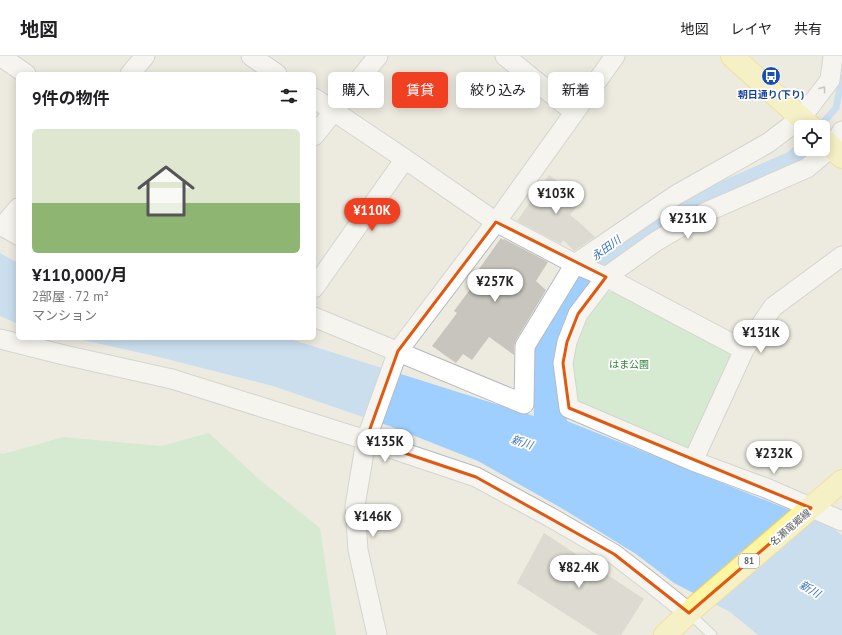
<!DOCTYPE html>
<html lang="ja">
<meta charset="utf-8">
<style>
body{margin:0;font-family:"PT Sans","Noto Sans JP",sans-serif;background:#f6f6f6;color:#202124;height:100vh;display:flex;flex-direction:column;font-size:15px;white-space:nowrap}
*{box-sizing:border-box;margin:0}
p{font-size:13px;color:#757577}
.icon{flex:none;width:22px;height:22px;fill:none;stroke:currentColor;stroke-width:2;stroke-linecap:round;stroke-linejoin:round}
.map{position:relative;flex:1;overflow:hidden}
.side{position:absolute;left:16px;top:16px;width:300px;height:268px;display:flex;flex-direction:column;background:#fff;border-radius:6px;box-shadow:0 2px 10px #0003}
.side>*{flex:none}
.hud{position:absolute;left:328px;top:16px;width:380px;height:36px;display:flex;gap:8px}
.controls{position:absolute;left:794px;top:64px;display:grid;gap:8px}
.controls a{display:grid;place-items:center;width:36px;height:36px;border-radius:6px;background:#fff;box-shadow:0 2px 10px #0003;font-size:20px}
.price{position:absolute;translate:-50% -34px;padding:0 9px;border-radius:14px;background:#fff;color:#222;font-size:13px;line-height:26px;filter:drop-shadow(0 1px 2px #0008)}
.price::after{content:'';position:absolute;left:50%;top:24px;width:12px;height:9px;margin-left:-6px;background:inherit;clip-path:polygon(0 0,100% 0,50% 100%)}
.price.active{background:#f13f22;color:#fff}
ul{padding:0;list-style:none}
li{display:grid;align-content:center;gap:8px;height:212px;padding:0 16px}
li+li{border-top:1px solid #e0e0e0}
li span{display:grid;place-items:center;height:124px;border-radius:6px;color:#555}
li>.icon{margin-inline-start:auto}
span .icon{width:72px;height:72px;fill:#fffc;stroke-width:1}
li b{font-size:17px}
h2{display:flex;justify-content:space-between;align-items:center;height:48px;padding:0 16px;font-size:17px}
.pill{padding:0 14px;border-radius:6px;background:#fff;box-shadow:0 2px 10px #0003;font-size:14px;line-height:36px}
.pill.active{background:#f13f22;color:#fff}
header{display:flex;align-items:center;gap:24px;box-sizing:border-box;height:56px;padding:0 20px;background:#fff;border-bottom:1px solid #e0e0e0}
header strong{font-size:19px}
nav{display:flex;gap:22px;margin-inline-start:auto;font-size:14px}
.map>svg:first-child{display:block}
</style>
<header>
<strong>地図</strong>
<nav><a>地図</a><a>レイヤ</a><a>共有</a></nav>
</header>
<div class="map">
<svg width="842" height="579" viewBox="0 0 842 579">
<rect width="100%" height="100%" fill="#edebe0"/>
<path fill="#bbe7be" d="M599,236H614L731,298L689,393L578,348L570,312L581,263Z
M209,377L260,424L320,472L336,579H0V397L3,398L63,381L161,390Z"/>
<path fill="#9fcfff" d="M801,84V93H823L610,213L561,310L567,365L830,470L842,479V579H758L730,556L674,527L636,498L563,453L478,405L392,371L273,330L159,301L74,282H287L534,360L533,302L538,281L588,204L692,138L788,96Z
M0,197L18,207V268L0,260Z"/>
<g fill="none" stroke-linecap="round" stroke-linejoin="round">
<path stroke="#9fcfff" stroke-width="7" d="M819,71L836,52L842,22"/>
</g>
<path fill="#c8c5be" d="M549,119L582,143L570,159L580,167L595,181L574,195L563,184L561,188L517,165Z
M501,182L503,184L504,183L548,206L536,225L546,234L516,284L514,290V299L489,281L472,304L463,298L456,307L432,290L457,257L454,255L483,216L479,213Z
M544,477L644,543L621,579H598L517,527Z"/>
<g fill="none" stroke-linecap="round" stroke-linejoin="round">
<defs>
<path id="service" d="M689,557L712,579"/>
<path id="minor" d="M0,0L26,18
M251,0L277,18
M505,0L574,56
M130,18L145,0
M314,42L405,103L496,166L575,208L606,221L744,294
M842,75L832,91L807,112L704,157L655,186L606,221L578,258L567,286L563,307L569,352L693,405L766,432L842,465
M314,80L378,0
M0,169L18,179
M2,171L18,152
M314,232L405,103
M314,261L524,348L525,290L575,208L676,139L768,87L801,62L830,24L833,0
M0,283L64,299L172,323L366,384L476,421L550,461L614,498L649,525L689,557
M693,405L744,294L773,251L842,200
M377,579L358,494L355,450L366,384L398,295L496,166L615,0"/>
<path id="primary" d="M732,0L811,71
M823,83L842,101
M665,579L694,552L842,425"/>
</defs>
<use href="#service" stroke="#b6b9be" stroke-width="11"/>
<use href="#minor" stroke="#b6b9be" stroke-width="21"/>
<use href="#primary" stroke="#f8d34f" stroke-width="24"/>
<use href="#service" stroke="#fff" stroke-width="9"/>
<use href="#minor" stroke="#fff" stroke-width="19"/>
<use href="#primary" stroke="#fff6a4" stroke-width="22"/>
</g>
<defs><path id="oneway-chevron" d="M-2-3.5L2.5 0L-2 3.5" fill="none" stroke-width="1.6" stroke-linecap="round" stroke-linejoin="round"/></defs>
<use stroke="#9b9ea1" href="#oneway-chevron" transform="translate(823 33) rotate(-53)"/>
<path d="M0 0H842V579H0ZM496,166L606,221L578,258L567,286L563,307L569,352L811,452L689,557L614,498L476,421L366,384L398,295Z" fill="#edebe0" fill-opacity=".55" fill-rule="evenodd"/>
<path fill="none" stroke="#e15910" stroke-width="3" stroke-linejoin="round" d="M496,166L606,221L578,258L567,286L563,307L569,352L811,452L689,557L614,498L476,421L366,384L398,295Z"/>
<defs>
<symbol id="bus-disc" viewBox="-11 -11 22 22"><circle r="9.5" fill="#1a4fb4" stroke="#fff"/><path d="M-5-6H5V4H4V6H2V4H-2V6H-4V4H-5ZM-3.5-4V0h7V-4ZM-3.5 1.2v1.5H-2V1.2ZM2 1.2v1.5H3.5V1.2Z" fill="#fff"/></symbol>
</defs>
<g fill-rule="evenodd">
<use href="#bus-disc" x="760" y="9" width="22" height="22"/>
</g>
<g text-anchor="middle" stroke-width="3.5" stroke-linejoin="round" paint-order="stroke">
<rect fill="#fff" stroke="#8b8e91" stroke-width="1" x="739" y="498" width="20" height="14" rx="3"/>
<g font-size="9" font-weight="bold" fill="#595d62">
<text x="749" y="508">81</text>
</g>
<g font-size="10" font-weight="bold" fill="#164399" stroke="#fff">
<text x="771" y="42">朝日通り(下り)</text>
</g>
<g font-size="10" fill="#2f8439" stroke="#fff">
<text x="629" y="312">はま公園</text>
</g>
<g font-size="10" fill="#595d62" stroke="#fff">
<text transform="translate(790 471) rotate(-41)" y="4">名瀬竜郷線</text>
</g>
<g font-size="11" font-style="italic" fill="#3a73bf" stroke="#fff">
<text transform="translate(606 192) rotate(-37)" y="4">永田川</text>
<text transform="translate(522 386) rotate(18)" y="4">新川</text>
<text transform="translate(810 533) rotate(30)" y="4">新川</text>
</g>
</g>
</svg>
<div class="controls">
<a><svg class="icon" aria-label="locate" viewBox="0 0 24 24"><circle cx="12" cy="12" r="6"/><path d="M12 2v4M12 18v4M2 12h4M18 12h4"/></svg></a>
</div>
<b class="price" style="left:556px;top:159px">¥103K</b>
<b class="price active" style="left:372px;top:176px">¥110K</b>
<b class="price" style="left:688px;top:184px">¥231K</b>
<b class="price" style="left:495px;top:247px">¥257K</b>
<b class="price" style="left:761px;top:298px">¥131K</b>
<b class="price" style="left:385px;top:407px">¥135K</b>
<b class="price" style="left:774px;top:419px">¥232K</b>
<b class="price" style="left:373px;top:482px">¥146K</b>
<b class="price" style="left:579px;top:533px">¥82.4K</b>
<div class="hud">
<a class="pill">購入</a>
<a class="pill active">賃貸</a>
<a class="pill">絞り込み</a>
<a class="pill">新着</a>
</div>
<section class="side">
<h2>9件の物件<svg class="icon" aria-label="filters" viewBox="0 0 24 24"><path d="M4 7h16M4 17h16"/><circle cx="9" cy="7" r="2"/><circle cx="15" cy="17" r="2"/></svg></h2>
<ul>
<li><span style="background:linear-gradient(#dfe7d0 60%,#8fb573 0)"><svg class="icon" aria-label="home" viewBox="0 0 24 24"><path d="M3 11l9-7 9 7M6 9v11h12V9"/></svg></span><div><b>¥110,000/月</b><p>2部屋 · 72 m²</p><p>マンション</p></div></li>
</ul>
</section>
</div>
